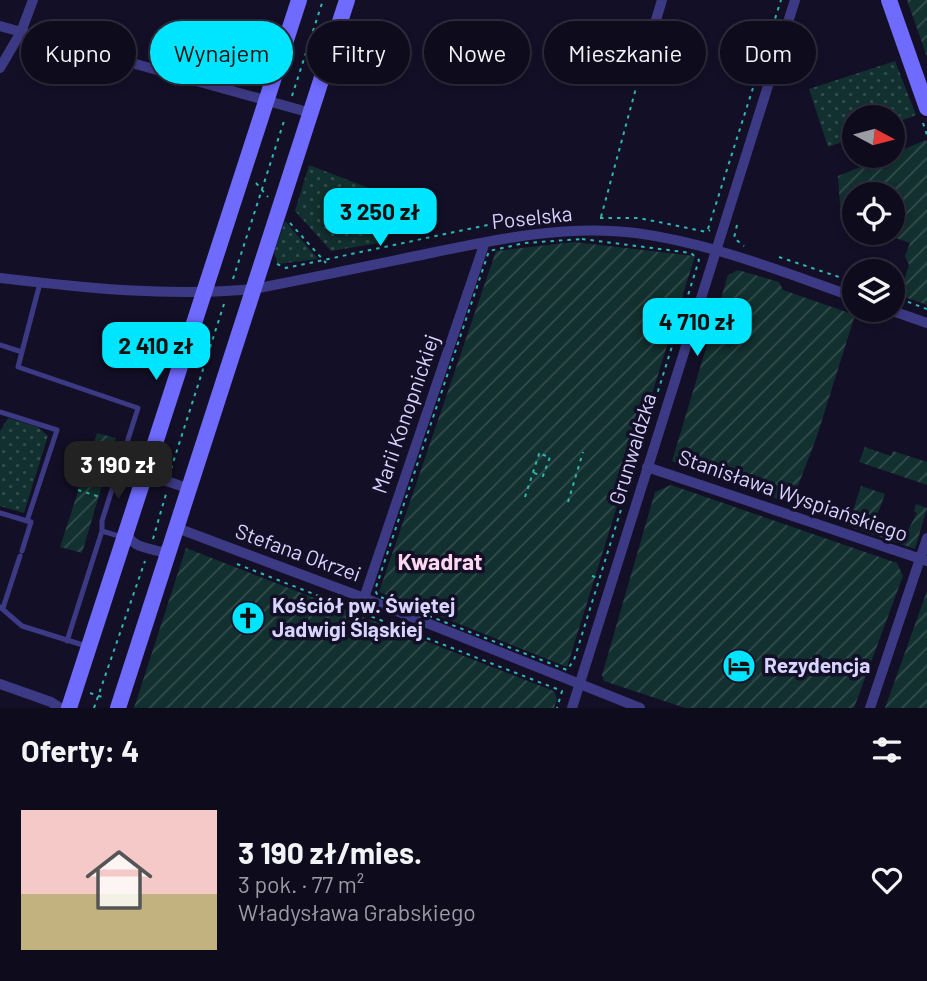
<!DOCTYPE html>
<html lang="pl">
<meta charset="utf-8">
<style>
body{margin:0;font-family:Barlow,sans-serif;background:#1c1929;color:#f1f3f6;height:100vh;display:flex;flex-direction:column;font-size:26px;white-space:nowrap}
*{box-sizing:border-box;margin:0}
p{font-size:23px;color:#9b9ba3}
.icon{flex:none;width:38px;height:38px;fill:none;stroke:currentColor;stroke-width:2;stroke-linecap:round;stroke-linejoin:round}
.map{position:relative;height:708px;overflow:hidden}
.sheet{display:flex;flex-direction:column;background:#0e0b1c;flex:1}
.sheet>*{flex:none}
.guide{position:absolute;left:21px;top:21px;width:886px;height:63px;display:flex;gap:14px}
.needle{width:46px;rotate:97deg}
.buttons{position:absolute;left:842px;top:105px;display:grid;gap:14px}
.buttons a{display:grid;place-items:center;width:63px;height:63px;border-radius:50%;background:#0e0b1c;box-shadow:0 4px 10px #0003,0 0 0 2px #2e2b3b;font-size:35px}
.price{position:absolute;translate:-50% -60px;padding:0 16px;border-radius:14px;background:#00e5ff;color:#111;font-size:23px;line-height:46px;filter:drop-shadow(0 2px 4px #0008)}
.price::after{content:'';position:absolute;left:50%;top:42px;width:21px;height:16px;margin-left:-10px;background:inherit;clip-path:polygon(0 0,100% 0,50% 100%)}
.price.selected{background:#222;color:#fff}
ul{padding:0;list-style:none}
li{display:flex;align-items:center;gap:21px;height:175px;padding:0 21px}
li span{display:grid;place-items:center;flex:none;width:196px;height:140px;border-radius:0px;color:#555}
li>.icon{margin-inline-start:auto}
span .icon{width:84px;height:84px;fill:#fffc;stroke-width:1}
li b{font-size:30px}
h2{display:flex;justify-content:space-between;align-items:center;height:84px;padding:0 21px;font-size:30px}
.chip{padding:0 24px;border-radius:32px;background:#0e0b1c;box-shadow:0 4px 10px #0003,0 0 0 2px #2e2b3b;font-size:24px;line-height:63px}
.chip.selected{background:#00e5ff;color:#111}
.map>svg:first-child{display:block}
</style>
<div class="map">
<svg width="927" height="708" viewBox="0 0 927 708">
<defs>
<pattern id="grass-dots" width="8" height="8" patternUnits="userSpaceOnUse" patternTransform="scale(1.75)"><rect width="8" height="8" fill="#12302f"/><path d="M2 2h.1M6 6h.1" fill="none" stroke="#344d4e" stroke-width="1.8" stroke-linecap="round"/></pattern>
<pattern id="garden-furrows" width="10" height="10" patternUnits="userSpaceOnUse" patternTransform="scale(1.75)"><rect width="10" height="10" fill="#12302f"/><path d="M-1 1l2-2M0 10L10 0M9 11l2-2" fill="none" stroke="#344d4e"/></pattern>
</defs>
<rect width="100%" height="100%" fill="#130f26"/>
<path fill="url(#grass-dots)" d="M895,61L916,115L893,124L892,117H854V138L828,147L809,89Z
M309,165L400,200L386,242L331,251L295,211Z
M285,221L318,259L278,264L274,253Z
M8,418L38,427L48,436L24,513L0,506V431Z"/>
<path fill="url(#garden-furrows)" d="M907,0H927V57Z
M926,140L927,143V305L899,295L909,265L905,256L910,243L881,233H892V194H854V224L841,219L838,176Z
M574,242L695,256L567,667L379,592L496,251Z
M738,270L779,282L783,290L855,315L817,436L791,504L672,461L728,275Z
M97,433L116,438L82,553L60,547Z
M865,447L891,456L893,451L927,462V485L859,462Z
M671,485L897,563L903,576L854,708H685L604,681L602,675L655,492Z
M861,486L885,494L874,524L905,536L917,513L914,511L916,504L927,508L915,549L848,526Z
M186,548L554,691L557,699L554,708H134Z
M927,591V708H885Z"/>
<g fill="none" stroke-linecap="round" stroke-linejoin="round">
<path stroke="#2fb8b0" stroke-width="2" stroke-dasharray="3.5 5" stroke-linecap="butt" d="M292,96L323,0
M923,123L927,135
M256,183L268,197
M601,217L639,77
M600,218H639L707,232L710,230
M290,223L326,263
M737,225L734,238L744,246
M708,229L781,0
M582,239L691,253L699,260L574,660L567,670L378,596L375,590L489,251L525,243Z
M779,257L854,282
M277,264L286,268L492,224L531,222
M233,279L285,118
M892,296L927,309
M171,469L224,304
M534,473L543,476L550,457L540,454
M78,490L100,497
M525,497L540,451
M568,502L583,452
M153,539L166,494
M237,564L562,691L557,708
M592,576L599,578
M90,693L105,698
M94,708L145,561"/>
<path stroke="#3d3a85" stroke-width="5" d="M40,283L18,367L138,408L102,521V531L122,537
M0,345L22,352
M0,412L57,430L27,521L31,522L22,551
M0,513L27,521
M0,607L22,626L86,646
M3,608L20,556
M67,641L102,531"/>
<path stroke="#3d3a85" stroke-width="10" d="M0,26L311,113
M642,66L662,0
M0,68L21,32L33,0
M0,278C84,288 170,297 254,289C311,278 368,266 426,254C493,240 566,224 636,233C711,243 783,272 854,297
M890,310L927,323
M647,467L927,561
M143,482L155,477L184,487L187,496
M177,528L364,598L640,708
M127,531C129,547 148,548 162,552L170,547
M364,598L485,242
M0,684L51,702L60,708
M572,708L795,0
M870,708L927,538"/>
<path stroke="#6f6bff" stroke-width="16" d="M889,0L927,108
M69,708L299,0
M118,708L347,0"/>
</g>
<defs>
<symbol id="church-disc" viewBox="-11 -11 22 22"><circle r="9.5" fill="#00e5ff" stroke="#130f26"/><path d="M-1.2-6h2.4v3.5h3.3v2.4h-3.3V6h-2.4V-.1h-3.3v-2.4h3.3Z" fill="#111"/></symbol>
<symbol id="hotel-disc" viewBox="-11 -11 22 22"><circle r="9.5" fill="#00e5ff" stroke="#130f26"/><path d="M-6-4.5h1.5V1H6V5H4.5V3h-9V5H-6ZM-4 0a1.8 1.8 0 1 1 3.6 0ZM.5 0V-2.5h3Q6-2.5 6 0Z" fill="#111"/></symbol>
</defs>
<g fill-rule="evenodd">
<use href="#church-disc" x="229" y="599" width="38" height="38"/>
<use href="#hotel-disc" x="720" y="647" width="38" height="38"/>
</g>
<g text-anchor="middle" stroke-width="7" stroke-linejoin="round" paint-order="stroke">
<g font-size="21" fill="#d9d4ff" stroke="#130f26">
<text transform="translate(532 218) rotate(-6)" y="7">Poselska</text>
<text transform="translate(406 414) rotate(-71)" y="7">Marii Konopnickiej</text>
<text transform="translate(633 449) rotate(-73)" y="7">Grunwaldzka</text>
<text transform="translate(793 496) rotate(19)" y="7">Stanisława Wyspiańskiego</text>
<text transform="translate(298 553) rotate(20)" y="7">Stefana Okrzei</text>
</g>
<g font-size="21" font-weight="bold" fill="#d9d4ff" stroke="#130f26" text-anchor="start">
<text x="272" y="613">Kościół pw. Świętej<tspan x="272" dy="24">Jadwigi Śląskiej</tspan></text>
<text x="764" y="673">Rezydencja</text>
</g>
<g font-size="23" font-weight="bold" fill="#ffd6f0" stroke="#130f26">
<text x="440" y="570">Kwadrat</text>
</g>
</g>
</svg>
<div class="buttons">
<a><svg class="needle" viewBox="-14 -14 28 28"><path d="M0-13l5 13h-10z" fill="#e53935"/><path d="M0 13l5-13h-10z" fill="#9b9ba3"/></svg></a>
<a><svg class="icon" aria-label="locate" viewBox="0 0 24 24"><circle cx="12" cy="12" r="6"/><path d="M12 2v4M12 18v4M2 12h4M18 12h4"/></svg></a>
<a><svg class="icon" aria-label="layers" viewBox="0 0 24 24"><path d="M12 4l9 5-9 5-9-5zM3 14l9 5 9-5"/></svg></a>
</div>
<b class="price" style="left:380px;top:248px">3 250 zł</b>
<b class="price" style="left:697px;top:358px">4 710 zł</b>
<b class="price" style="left:156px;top:382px">2 410 zł</b>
<b class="price selected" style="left:118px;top:501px">3 190 zł</b>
<div class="guide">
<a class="chip">Kupno</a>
<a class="chip selected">Wynajem</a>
<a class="chip">Filtry</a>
<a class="chip">Nowe</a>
<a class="chip">Mieszkanie</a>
<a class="chip">Dom</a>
</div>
</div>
<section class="sheet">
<h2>Oferty: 4<svg class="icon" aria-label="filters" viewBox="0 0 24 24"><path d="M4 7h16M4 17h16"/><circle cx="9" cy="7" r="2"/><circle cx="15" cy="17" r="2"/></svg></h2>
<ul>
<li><span style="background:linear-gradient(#f6c9c9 60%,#c2b280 0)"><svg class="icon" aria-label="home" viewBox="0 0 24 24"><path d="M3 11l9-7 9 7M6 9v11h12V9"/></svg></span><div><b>3 190 zł/mies.</b><p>3 pok. · 77 m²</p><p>Władysława Grabskiego</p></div><svg class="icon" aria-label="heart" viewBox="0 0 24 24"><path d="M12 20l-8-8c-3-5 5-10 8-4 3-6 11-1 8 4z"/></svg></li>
</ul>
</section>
